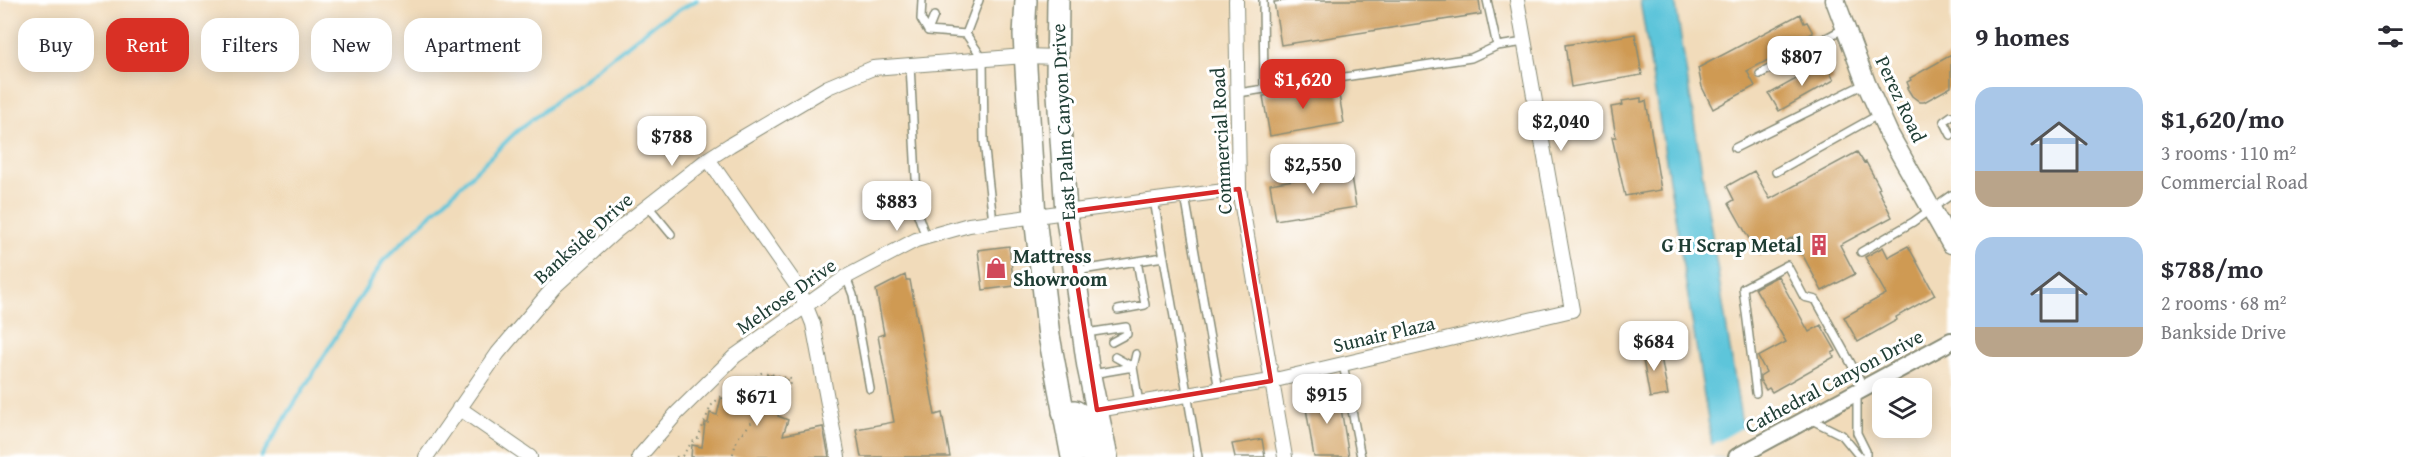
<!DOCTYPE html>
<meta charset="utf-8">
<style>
body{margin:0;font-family:"Gentium Book Plus",serif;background:#f7f7f7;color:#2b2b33;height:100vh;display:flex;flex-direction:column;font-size:22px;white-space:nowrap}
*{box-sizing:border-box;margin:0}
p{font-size:20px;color:#7c7c81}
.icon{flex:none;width:33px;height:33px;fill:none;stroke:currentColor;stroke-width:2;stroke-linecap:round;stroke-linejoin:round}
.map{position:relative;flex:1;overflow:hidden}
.side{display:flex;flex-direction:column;background:#fff;width:480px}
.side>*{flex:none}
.guide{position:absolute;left:18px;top:18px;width:570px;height:54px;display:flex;gap:12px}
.fabs{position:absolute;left:1872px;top:378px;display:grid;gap:12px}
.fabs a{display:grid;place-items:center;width:60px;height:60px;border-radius:12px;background:#fff;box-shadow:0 3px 15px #0003;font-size:30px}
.price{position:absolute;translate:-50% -51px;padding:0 14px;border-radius:12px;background:#fff;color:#222;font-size:20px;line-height:39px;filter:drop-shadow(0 2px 3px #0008)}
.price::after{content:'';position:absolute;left:50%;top:36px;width:18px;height:14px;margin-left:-9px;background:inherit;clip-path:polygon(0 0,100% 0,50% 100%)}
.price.selected{background:#d93025;color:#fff}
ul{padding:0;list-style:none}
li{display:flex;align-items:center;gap:18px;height:150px;padding:0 24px}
li span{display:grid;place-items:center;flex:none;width:168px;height:120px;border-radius:18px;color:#555}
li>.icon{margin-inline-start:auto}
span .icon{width:72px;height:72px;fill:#fffc;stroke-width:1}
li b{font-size:26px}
h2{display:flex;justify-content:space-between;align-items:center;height:72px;padding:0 24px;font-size:26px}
.pill{padding:0 21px;border-radius:18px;background:#fff;box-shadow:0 3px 15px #0003;font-size:21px;line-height:54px}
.pill.selected{background:#d93025;color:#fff}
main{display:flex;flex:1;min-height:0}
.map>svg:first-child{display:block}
</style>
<main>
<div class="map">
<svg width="1951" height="457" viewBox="0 0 1951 457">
<rect width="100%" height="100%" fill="#fff"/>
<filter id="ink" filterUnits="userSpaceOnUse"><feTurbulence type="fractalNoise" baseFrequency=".0167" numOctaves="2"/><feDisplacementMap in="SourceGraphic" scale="12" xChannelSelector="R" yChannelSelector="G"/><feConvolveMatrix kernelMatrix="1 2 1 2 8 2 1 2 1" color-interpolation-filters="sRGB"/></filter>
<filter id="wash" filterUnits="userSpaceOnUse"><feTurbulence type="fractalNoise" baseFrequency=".008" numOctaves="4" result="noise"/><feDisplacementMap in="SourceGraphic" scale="24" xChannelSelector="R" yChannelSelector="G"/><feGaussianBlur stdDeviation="1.35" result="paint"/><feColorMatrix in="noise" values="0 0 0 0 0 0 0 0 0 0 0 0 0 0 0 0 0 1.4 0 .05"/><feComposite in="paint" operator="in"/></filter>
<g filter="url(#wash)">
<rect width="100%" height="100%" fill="#f1dbba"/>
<path fill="#5dc5da" stroke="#3e8187" stroke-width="1.5" d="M1640,0H1675L1747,457H1714Z"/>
<path fill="#f1dbba" d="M1745,426L1750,457H1711L1710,446Z"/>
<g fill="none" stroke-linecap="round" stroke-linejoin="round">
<path stroke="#5dc5da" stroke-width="4" d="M261,457L383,261L517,131L657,22L697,0"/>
</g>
<g id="blocks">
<path fill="#cf9a53" d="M1289,0H1479L1481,14L1281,45L1274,2Z
M1800,14L1804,23L1807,22L1813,33L1801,39L1802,42L1747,71L1755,86L1713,109L1702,87L1698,68Z
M1635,34L1642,75L1571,87L1565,45Z
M1951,55V87L1924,102H1920L1912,96L1907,88L1909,87L1907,82L1911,80L1910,78Z
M1825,63L1834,80L1779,111L1769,94Z
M1337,84L1344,123L1270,136L1263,96Z
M1641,98V102L1646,101L1661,190L1625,196L1612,137H1616L1611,107L1623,105L1622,101Z
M1857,152L1864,163L1866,162L1880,188L1878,189L1892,217L1840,245L1855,274L1822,291L1793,237L1759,256L1729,203L1734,200L1727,186L1754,171L1770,199Z
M1350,170L1356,207L1276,220L1270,184Z
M1009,246L1014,286L983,290L978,250Z
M1908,246L1935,295L1896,317L1897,320L1858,342L1844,317L1886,294L1865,257L1883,247L1888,257Z
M905,275L906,280H910L935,415L942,413L950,457H861L856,429L894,422L878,336L884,334L876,290Z
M1778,276L1809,332L1821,325L1836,351L1832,353L1834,357L1772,392L1769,388L1766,390L1760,380V376L1766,372L1758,357L1786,342L1755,288Z
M1659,346L1668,395L1650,398L1641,349Z
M767,374L787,380L778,416L788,420L783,435L823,427L829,457H691L692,445L702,447L705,423H708L710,413L717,415L721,398L728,399L730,395H735L739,386L753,390L755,382L764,383Z
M1338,390L1349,457H1314L1304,396Z
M1262,439L1265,457H1235L1232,444Z"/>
</g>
</g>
<g filter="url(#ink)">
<use href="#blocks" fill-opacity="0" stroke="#888c77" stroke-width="1.5"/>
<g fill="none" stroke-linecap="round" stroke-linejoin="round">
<defs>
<path id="service" d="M922,0L921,19L928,31L966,34
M1263,0L1264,89
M1487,0L1497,46L1525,42
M928,31L934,16
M966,34L983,59L984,141L993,222
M966,34L979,0
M910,65L918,215L926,237
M1760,74L1843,29
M1238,93L1471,58L1497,46
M1951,116L1944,121L1951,135
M1735,148L1864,84
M1776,172L1878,115
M1185,196L1219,390
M1154,200L1198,457
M648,206L671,234
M1861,252L1913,222L1951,195
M1137,261L1164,257
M1076,271L1137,261L1145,305L1118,310
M846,277L853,295L870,389
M1086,333L1126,327L1127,334L1112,342
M1115,357L1133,367
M1343,364L1361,457
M1133,367L1136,354
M1092,374L1133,367L1139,403
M1756,393L1743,288L1787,265L1804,297L1816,300L1865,389
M1857,393V433L1866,451V457
M1810,419L1842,435L1860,457"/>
<path id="minor" d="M1236,0L1239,189L1285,457
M708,159L799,289L813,324L838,457
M459,408L530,457
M1097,410L1271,381L1572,310L1517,0
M426,457L498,353L554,287L616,231L708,159L730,145L828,87L873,68L1025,56L1058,57
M639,457L677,413L735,356L846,277L916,240L969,225L1239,189"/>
<path id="tertiary" d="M1737,457L1951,341"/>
<path id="secondary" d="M1835,0L1866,83L1889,134L1951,244"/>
<path id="primary" d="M1026,0L1024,35L1035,217L1049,336L1072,457
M1058,0L1057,79L1066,212L1088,367L1107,457
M1063,412L1075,411L1080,414L1092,457"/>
</defs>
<use href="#service" stroke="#888c77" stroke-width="10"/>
<use href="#minor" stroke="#888c77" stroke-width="16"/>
<use href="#tertiary" stroke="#888c77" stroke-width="20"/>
<use href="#secondary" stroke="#888c77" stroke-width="21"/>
<use href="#primary" stroke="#888c77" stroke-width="24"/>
<path stroke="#888c77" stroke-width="2" stroke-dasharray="1.5 4.5" stroke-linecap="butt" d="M676,457L682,456L692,442L697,440L711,406L720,397L738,383L746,382L763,372L791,379L786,398L754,414L752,422L737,439L732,457"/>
<use href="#service" stroke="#fff" stroke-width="7"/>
<use href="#minor" stroke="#fff" stroke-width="14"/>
<use href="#tertiary" stroke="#fff" stroke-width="16"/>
<use href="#secondary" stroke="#fff" stroke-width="18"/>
<use href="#primary" stroke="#fff" stroke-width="21"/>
</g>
</g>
<path fill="none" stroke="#d62828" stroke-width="4.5" stroke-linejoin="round" d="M1239,189L1271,381L1097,410L1066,212Z"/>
<defs>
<symbol id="building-bare" viewBox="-9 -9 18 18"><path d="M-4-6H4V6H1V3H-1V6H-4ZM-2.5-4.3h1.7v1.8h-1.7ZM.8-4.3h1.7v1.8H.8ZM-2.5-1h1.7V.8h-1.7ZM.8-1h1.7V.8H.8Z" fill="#d1495b" stroke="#fff" stroke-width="2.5" paint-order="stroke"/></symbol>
<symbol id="shop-bare" viewBox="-9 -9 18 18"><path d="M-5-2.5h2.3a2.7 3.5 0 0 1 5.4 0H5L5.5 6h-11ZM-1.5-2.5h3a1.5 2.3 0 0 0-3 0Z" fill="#d1495b" stroke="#fff" stroke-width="2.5" paint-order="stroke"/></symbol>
</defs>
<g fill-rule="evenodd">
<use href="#building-bare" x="1804" y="230" width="30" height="30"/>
<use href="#shop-bare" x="981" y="253" width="30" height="30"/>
</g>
<g text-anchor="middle" stroke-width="6" stroke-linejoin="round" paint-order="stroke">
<g font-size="20" fill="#1f3d34" stroke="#fff">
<text transform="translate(1901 99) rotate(65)" y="7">Perez Road</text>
<text transform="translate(1063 122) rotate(-93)" y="7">East Palm Canyon Drive</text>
<text transform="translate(1221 141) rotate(-93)" y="7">Commercial Road</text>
<text transform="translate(583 238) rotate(-42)" y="7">Bankside Drive</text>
<text transform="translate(786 296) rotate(-35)" y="7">Melrose Drive</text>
<text transform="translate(1384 334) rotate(-13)" y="7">Sunair Plaza</text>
<text transform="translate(1834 381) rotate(-28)" y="7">Cathedral Canyon Drive</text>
</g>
<g font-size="20" font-weight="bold" fill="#1f3d34" stroke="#fff" text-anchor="end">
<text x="1802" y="252">G H Scrap Metal</text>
<text x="1013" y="263" text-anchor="start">Mattress<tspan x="1013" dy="23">Showroom</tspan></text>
</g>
</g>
</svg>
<div class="fabs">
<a><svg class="icon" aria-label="layers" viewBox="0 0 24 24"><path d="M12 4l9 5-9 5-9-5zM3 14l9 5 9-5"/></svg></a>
</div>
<b class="price" style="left:1802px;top:87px">$807</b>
<b class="price selected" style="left:1303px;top:110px">$1,620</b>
<b class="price" style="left:1561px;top:152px">$2,040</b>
<b class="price" style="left:672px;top:167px">$788</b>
<b class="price" style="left:1313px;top:195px">$2,550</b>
<b class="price" style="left:897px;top:232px">$883</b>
<b class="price" style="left:1654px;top:372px">$684</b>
<b class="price" style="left:1327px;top:425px">$915</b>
<b class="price" style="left:757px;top:427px">$671</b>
<div class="guide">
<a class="pill">Buy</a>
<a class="pill selected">Rent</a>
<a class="pill">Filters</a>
<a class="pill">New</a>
<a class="pill">Apartment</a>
</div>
</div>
<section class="side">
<h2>9 homes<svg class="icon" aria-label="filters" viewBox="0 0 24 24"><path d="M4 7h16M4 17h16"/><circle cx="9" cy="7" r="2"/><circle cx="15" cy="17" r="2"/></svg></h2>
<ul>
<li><span style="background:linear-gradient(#a9c7e8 70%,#b9a48a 0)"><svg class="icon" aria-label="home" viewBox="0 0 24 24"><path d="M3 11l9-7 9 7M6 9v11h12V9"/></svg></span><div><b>$1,620/mo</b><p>3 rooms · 110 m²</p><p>Commercial Road</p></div></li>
<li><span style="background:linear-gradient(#a9c7e8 75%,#b9a48a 0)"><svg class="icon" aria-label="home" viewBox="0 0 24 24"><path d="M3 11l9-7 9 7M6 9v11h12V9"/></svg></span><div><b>$788/mo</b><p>2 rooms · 68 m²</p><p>Bankside Drive</p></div></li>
</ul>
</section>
</main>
